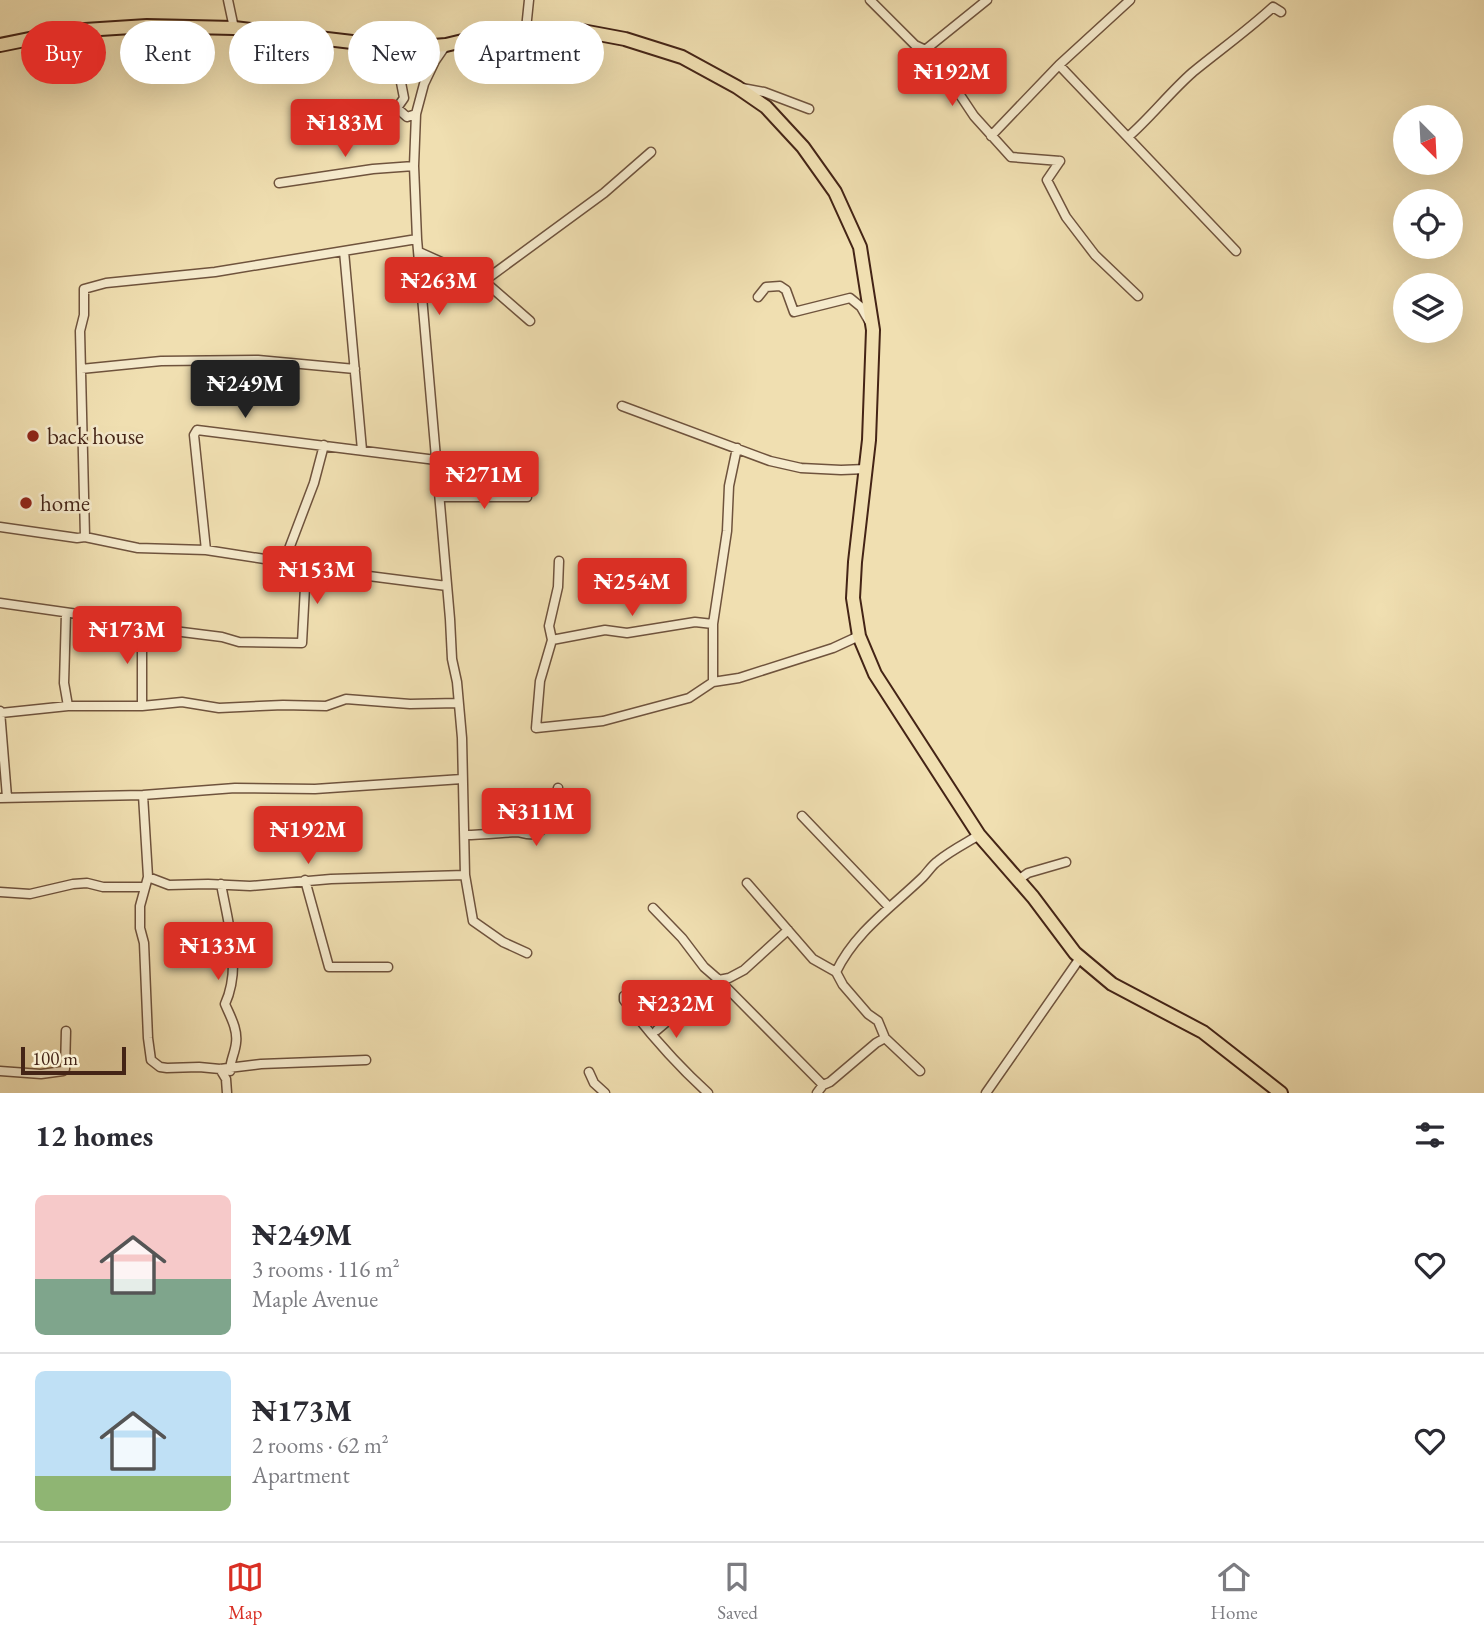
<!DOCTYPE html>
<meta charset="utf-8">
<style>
body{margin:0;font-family:"EB Garamond",serif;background:#f7f7f7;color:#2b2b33;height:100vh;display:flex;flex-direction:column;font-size:26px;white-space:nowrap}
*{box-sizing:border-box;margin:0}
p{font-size:23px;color:#7c7c81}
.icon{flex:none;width:38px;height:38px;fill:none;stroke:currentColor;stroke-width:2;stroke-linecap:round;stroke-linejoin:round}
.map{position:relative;height:1093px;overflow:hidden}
.panel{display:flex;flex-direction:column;background:#fff;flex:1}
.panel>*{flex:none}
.top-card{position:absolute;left:21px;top:21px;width:700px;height:63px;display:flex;gap:14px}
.needle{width:46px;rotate:156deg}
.buttons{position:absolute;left:1393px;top:105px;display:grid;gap:14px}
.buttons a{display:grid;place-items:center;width:70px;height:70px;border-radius:50%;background:#fff;box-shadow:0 7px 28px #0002;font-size:35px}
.scale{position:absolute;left:21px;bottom:18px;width:105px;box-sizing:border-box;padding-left:7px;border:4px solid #442416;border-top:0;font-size:19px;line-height:24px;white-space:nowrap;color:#442416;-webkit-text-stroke:5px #f5eacc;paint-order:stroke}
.price{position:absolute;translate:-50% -60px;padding:0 16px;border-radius:7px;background:#d93025;color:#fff;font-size:23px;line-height:46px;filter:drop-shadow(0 2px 4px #0008)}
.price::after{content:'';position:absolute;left:50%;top:42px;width:21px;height:16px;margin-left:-10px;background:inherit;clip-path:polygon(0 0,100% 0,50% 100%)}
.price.on{background:#222;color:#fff}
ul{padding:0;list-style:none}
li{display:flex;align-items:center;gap:21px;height:175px;padding:0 35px}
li+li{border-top:2px solid #e1e1e2}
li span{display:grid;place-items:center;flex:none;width:196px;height:140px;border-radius:10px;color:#555}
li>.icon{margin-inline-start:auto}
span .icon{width:84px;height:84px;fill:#fffc;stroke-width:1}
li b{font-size:30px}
h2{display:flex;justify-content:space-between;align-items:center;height:84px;padding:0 35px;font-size:30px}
.pill{padding:0 24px;border-radius:32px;background:#fff;box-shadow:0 7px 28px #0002;font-size:24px;line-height:63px}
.pill.on{background:#d93025;color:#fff}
.tab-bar{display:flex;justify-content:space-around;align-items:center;height:98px;border-top:2px solid #e1e1e2;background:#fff;font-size:19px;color:#7c7c81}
.tab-bar a{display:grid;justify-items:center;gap:4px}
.tab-bar .on{color:#d93025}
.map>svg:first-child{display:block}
</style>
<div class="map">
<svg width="1484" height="1093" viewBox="0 0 1484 1093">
<rect width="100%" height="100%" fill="#f0dfb1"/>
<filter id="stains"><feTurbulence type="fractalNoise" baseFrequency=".00286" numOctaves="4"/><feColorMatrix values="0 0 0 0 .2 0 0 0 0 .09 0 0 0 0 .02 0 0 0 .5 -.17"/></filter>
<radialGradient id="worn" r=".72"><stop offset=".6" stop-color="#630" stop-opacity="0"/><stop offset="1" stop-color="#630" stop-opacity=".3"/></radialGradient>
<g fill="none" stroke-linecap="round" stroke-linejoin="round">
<defs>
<path id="minor" d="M228,0L234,28
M870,0L915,45L932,53L974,116L1011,157L1060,161
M526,29L529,0
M446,45L435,61L424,84L416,114L414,166L417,239L450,619L452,659L457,682L462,738L465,875L473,921L503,942L527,953
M925,50L987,0
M1059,65L1236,251
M398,67L404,98L397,108L407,117L416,114
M742,88L764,92L809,109
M991,136L1059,65L1130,0
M1128,137C1151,117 1170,92 1193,72C1220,50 1248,30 1273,7L1281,12
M1060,161L1047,180L1066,217L1095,255L1138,296
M279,183L373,169L414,166
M344,251L362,450
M419,252L484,281L530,321
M484,281L604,193L651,152
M758,297L766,287L780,286L786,290L794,312L850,298L861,307L869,321
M81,369L161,361L258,360L355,369
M622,406L770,461L801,468L841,470L866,469
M440,497H527
M0,527L77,538L85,537L138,548L206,550L284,562L306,568L447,586
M85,537L80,331L84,315V289L106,283L215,272L417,239
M206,550L194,435L197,430L436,460
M559,561L558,587L549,626L552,640L540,681L536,728L603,721L689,698L713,682L739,678L833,648L859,636
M284,562L314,483L324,445
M0,603L106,618L142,627L222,637L239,642L302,643L306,568
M66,614L64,683L68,706
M552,640L605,630L627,633L695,622L713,624
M713,682V624L727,531L729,486L737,448
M142,706V627
M0,711L7,797
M1,713L68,706H142L182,702L219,708L283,705L326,706L346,699L410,704L458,703
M143,795L148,877L140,906V928L144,943L148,1038L151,1060L160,1067L167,1068L199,1067L220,1069L261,1064L366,1060
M0,798L143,795L235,788L315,789L462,779
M802,816L889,907
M465,835C482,835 499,833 516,832C521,832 527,835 532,834C552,831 554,804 558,788
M148,877L169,885L208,884L250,886L331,879L465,875
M305,880L329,967H388
M1018,880L1028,873L1066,862
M747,883L813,959L836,972L843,985L868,1014L878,1021L885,1038L920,1071
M221,884C228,923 242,967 225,1004C230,1016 238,1029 236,1043C235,1053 230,1061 230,1071
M0,892L30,894L73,884L87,883L103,887H145
M653,908L682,938L704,967L719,980L823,1085
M836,972C855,932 892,907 923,877C928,872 932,865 938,861C950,851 966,843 979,835
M624,996V1000C649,1033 677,1065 708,1093
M657,1030L683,1008L692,1006L719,980L729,978L744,970L788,930
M220,1069L226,1079L227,1093
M0,1071L41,1074L63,1071L65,1069L66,1031
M589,1072L594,1083L605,1093
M817,1093L823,1085L830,1082L876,1043L885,1038
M986,1093L1080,958"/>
<path id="primary" d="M0,45L69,31L147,26L234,28L386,46L420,47L446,45L500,32L526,29L577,30L625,39L682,57L737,87L766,107L803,147L835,192L860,247L873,330L869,440L855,562L853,598L859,636L875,674L979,835L1033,897L1075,953L1112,984L1203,1032L1281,1093"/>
</defs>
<use href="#minor" stroke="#6f533d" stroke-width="11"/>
<use href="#primary" stroke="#442416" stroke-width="16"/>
<use href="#minor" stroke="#f5eacc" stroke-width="8"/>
<use href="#primary" stroke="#f0dfb1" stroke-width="12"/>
</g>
<g fill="#8f2418" stroke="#f5eacc" stroke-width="2.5">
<circle cx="33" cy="436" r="7"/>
<circle cx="26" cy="503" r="7"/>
</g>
<g text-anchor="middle" stroke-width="5" stroke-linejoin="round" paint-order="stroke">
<g font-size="23" fill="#442416" stroke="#f5eacc" text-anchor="start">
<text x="47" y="444">back house</text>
<text x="40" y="511">home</text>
</g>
</g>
<rect width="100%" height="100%" filter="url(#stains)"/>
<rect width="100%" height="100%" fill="url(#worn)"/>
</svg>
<div class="buttons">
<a><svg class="needle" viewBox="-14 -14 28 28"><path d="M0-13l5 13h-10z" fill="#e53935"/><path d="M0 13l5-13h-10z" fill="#7c7c81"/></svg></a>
<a><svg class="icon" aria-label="locate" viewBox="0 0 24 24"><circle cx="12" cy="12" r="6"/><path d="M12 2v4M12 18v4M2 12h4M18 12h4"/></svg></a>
<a><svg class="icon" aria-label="layers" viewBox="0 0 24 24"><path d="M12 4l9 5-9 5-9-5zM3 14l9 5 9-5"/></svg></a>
</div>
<div class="scale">100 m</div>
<b class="price" style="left:952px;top:108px">₦192M</b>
<b class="price" style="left:345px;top:159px">₦183M</b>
<b class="price" style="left:439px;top:317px">₦263M</b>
<b class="price on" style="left:245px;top:420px">₦249M</b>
<b class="price" style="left:484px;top:511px">₦271M</b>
<b class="price" style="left:317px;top:606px">₦153M</b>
<b class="price" style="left:632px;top:618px">₦254M</b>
<b class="price" style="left:127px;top:666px">₦173M</b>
<b class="price" style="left:536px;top:848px">₦311M</b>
<b class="price" style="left:308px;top:866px">₦192M</b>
<b class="price" style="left:218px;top:982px">₦133M</b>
<b class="price" style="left:676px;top:1040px">₦232M</b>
<div class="top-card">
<a class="pill on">Buy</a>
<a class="pill">Rent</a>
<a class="pill">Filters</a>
<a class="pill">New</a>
<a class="pill">Apartment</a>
</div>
</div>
<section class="panel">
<h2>12 homes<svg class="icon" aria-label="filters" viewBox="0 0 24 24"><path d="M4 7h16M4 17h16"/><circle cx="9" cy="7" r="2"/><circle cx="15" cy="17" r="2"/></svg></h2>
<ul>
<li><span style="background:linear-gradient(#f6c9c9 60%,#7fa58c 0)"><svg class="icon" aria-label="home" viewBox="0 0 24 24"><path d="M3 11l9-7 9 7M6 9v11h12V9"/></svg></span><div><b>₦249M</b><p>3 rooms · 116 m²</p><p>Maple Avenue</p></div><svg class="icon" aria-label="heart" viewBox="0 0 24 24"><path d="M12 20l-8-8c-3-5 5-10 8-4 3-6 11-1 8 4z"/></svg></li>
<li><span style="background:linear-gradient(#bfe0f5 75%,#8fb573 0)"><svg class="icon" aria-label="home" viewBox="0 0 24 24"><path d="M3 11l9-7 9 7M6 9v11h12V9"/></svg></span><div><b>₦173M</b><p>2 rooms · 62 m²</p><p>Apartment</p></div><svg class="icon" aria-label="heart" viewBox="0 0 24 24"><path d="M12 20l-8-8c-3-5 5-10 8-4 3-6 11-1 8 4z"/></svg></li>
</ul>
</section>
<nav class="tab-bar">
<a class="on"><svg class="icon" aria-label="map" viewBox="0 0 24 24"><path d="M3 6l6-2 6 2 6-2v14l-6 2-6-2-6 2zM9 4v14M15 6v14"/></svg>Map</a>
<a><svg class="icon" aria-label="saved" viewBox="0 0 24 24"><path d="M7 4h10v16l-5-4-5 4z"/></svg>Saved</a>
<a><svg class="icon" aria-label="home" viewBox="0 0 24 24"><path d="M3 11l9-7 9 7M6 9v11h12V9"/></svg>Home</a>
</nav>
